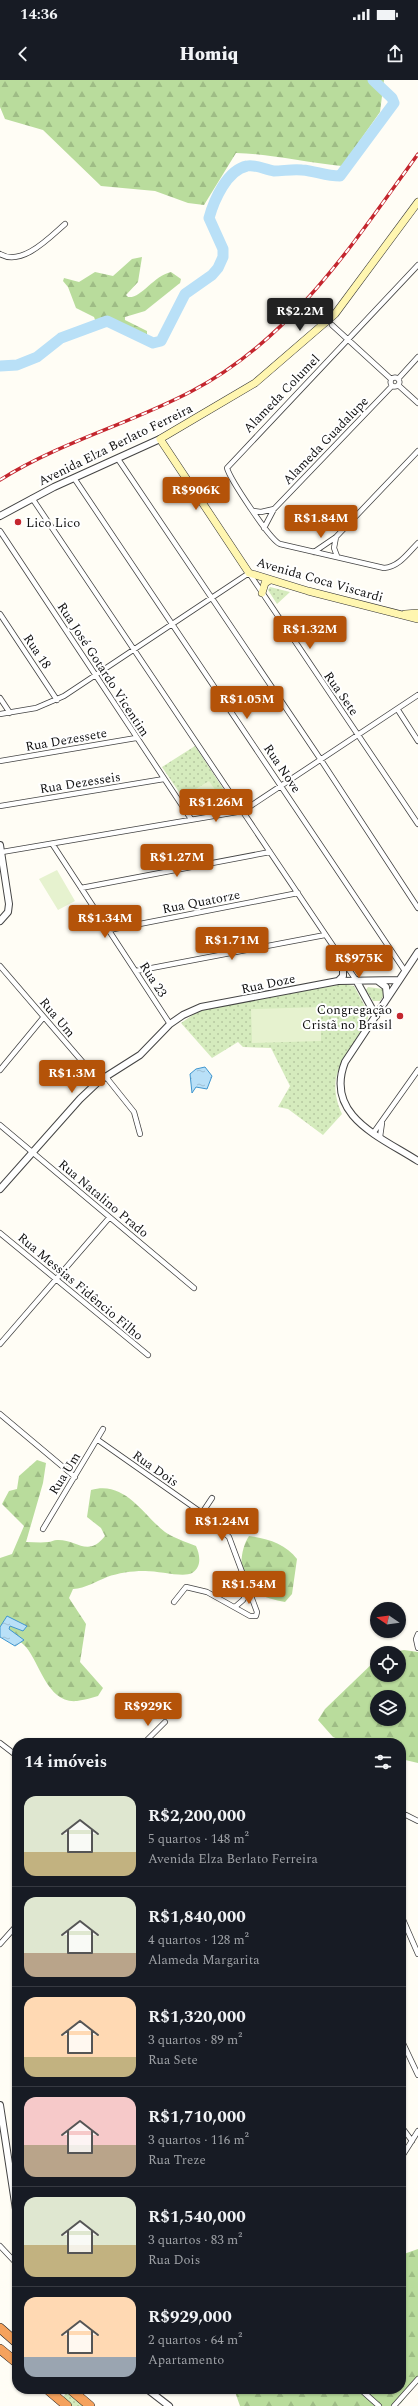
<!DOCTYPE html>
<html lang="pt">
<meta charset="utf-8">
<style>
body{margin:0;font-family:Spectral,serif;background:#20242c;color:#f1f3f6;height:100vh;display:flex;flex-direction:column;font-size:15px;white-space:nowrap}
*{box-sizing:border-box;margin:0}
p{font-size:13px;color:#9ea1a6}
.icon{flex:none;width:22px;height:22px;fill:none;stroke:currentColor;stroke-width:2;stroke-linecap:round;stroke-linejoin:round}
.map{position:relative;flex:1;overflow:hidden}
.side{position:absolute;left:12px;top:1658px;width:394px;height:656px;display:flex;flex-direction:column;background:#171b24;border-radius:16px;box-shadow:0 1px 3px #0004}
.side>*{flex:none}
.needle{width:26px;rotate:283deg}
.controls{position:absolute;left:370px;top:1522px;display:grid;gap:8px}
.controls a{display:grid;place-items:center;width:36px;height:36px;border-radius:50%;background:#171b24;box-shadow:0 1px 3px #0004;font-size:20px}
.price{position:absolute;translate:-50% -34px;padding:0 9px;border-radius:4px;background:#b45309;color:#fff;font-size:13px;line-height:26px;filter:drop-shadow(0 1px 2px #0008)}
.price::after{content:'';position:absolute;left:50%;top:24px;width:12px;height:9px;margin-left:-6px;background:inherit;clip-path:polygon(0 0,100% 0,50% 100%)}
.price.on{background:#222;color:#fff}
ul{padding:0;list-style:none}
li{display:flex;align-items:center;gap:12px;height:100px;padding:0 12px}
li+li{border-top:1px solid #363941}
li span{display:grid;place-items:center;flex:none;width:112px;height:80px;border-radius:12px;color:#555}
li>.icon{margin-inline-start:auto}
span .icon{width:48px;height:48px;fill:#fffc;stroke-width:1}
li b{font-size:17px}
h2{display:flex;justify-content:space-between;align-items:center;height:48px;padding:0 12px;font-size:17px}
.status{display:flex;justify-content:space-between;align-items:center;height:28px;padding:0 20px;background:#171b24;direction:ltr}
.status svg{height:11px;fill:currentColor}
header{display:flex;justify-content:space-between;align-items:center;height:52px;padding:0 12px;background:#171b24;font-size:18px;font-weight:800}
.map>svg:first-child{display:block}
</style>
<div class="status"><b>14:36</b><svg viewBox="0 0 49 12"><path d="M0 12V9h3v3zM5 12V6h3v6zM10 12V3h3v9zM15 12V0h3v12zM26 1h20v11H26zM47 4h2v5h-2z"/></svg></div>
<header><svg class="icon" aria-label="back" viewBox="0 0 24 24"><path d="M15 5l-7 7 7 7"/></svg>Homiq<svg class="icon" aria-label="share" viewBox="0 0 24 24"><path d="M12 15V3M7 8l5-5 5 5M5 13v7h14v-7"/></svg></header>
<div class="map">
<svg width="418" height="2326" viewBox="0 0 418 2326">
<defs>
<pattern id="green-dots" width="8" height="8" patternUnits="userSpaceOnUse"><rect width="8" height="8" fill="#d5ebbd"/><path d="M2 2h.1M6 6h.1" fill="none" stroke="#b6c8a1" stroke-width="1.8" stroke-linecap="round"/></pattern>
<pattern id="forest-firs" width="22" height="20" patternUnits="userSpaceOnUse"><rect width="22" height="20" fill="#b9dc9c"/><path d="M5 1l3.5 6h-7zM16 11l3.5 6h-7z" fill="#9ebc85"/></pattern>
<pattern id="water-ripples" width="26" height="14" patternUnits="userSpaceOnUse"><rect width="26" height="14" fill="#b9e0f7"/><path d="M2 4q2-2 4 0t4 0M15 11q2-2 4 0t4 0" fill="none" stroke="#9ebfd3"/></pattern>
</defs>
<rect width="100%" height="100%" fill="#fffdf5"/>
<path fill="url(#green-dots)" d="M270,507L290,512L277,524L268,510Z
M195,666L232,722L228,729H212L194,734L162,687Z
M343,904L354,906L367,930L368,938C352,974 322,990 342,1034L323,1055L288,1029L278,1027L290,1006L271,968L243,967L238,962L212,978L181,943L200,930Z
M368,907L383,909L384,915L380,921H373L366,910Z
M67,2311L85,2326H71L62,2319Z"/>
<path fill="url(#forest-firs)" fill-rule="evenodd" d="M0,0H384L380,32L342,86C306,83 272,74 236,73L204,125L188,123L155,111L101,106L43,50L5,39L0,27Z
M142,177L138,202L126,215L128,217C141,219 153,196 171,192L181,199L180,203L145,231L125,237V240L147,251V257H141L120,248L97,245L94,237L76,228L68,207L63,201L64,198L79,202L95,192L113,196L132,179Z
M37,1380L46,1383L43,1403L26,1462C33,1462 41,1463 48,1462C51,1462 54,1460 57,1460C76,1459 88,1478 105,1456L101,1448L87,1437L91,1410C125,1400 143,1435 165,1452C174,1458 186,1462 196,1466C200,1475 202,1487 192,1493C183,1498 156,1490 143,1491C132,1491 118,1493 107,1497C95,1502 86,1508 73,1509L69,1518L86,1544L80,1582L103,1608L98,1616C91,1618 84,1620 77,1621C48,1624 40,1584 26,1567C19,1559 9,1555 0,1550V1478L12,1474L24,1446L2,1424L9,1411L17,1409L19,1396Z
M249,1456C267,1458 286,1464 297,1479L292,1514L285,1522C275,1520 265,1518 255,1512C237,1501 239,1471 249,1456Z
M404,1570L418,1572V1683L401,1679V1663H348L333,1657L318,1640L325,1629L377,1579V1595H399V1573H389ZM377,1617H399V1639H377Z
M418,2169V2301L401,2323L396,2326H240L234,2309H401V2175Z"/>
<path fill="#e6f2cf" d="M209,701L216,711L196,724L189,713Z
M57,790L75,821L58,830L39,799Z
M321,927V961L252,963L251,929Z"/>
<path fill="url(#water-ripples)" stroke="#3f96cf" d="M205,987L212,996L207,1009L196,1007L192,1013L190,994L196,989Z
M7,1536L27,1546L23,1551L10,1546L9,1549L24,1560L15,1566L0,1557V1547Z"/>
<g fill="none" stroke-linecap="round" stroke-linejoin="round">
<path stroke="#b9e0f7" stroke-width="11" d="M0,286L17,285L37,277L61,258L107,241L153,263L161,261L185,214L212,195L218,188L223,177V169L209,138C214,120 227,90 247,86C255,84 266,90 274,91C283,91 292,89 302,90C316,91 325,96 340,96L394,23L392,18L373,0"/>
<defs>
<path id="minor" d="M0,174C22,187 50,157 65,144
M418,185L227,388C230,399 270,460 280,464L384,488C399,487 408,473 418,463
M332,245L391,299
M390.5 302a4.5 4.5 0 1 1 9 0a4.5 4.5 0 1 1-9 0Z
M398,299L418,277
M398,305L418,323
M118,379L321,680L418,828
M74,398L405,891
M32,418L356,900
M253,431L261,432L274,429
M264,448L274,429L392,306
M0,451L191,739
M336,457L334,468L337,476
M314,472L336,457L418,371
M0,534L57,620
M0,618L10,633
M398,630L418,661
M0,634L36,628L64,616L249,493L418,744
M0,681L136,658
M0,726L164,699
M53,765L170,944
M2,772L243,731L418,615
M81,808L270,772
M109,850L298,813
M0,886L99,1001
M136,891L325,855
M0,990L43,938
M106,997L134,1032L140,1054
M0,1045L194,1208
M374,1052L418,990
M380,1057L382,1043
M0,1153L148,1275
M0,1264L109,1138
M0,1334L75,1397
M98,1360L202,1433L229,1457L257,1532L256,1536H250L207,1512L186,1507L174,1522
M202,1433L212,1418
M43,1449L103,1349
M235,1527L243,1520L249,1509
M418,1554L416,1559L418,1568
M0,1663L17,1676
M144,1663L165,1642
M406,1735L418,1741
M401,1835L418,1874
M0,1864L17,1845
M401,1959L418,1995
M401,2046L412,2061
M401,2078L418,2051
M401,2148L403,2155L401,2160
M0,2166L17,2184
M360,2309L379,2326
M394,2326L418,2299"/>
<path id="tertiary" d="M0,436L54,407L160,359
M0,765L9,824L8,832L0,841
M418,872L345,982C324,1036 381,1057 418,1081
M356,900L376,936
M338,901L343,896V881
M378,901L386,907L387,918
M0,1109L80,1019L99,1001L140,975L170,944L183,935L201,927L338,901L399,900
M0,2025L17,2136
M147,2309L169,2326"/>
<path id="secondary" d="M418,122L335,234L255,303L160,359L249,493L308,511L418,539
M262,513L265,503L270,500
M405,534L418,533"/>
<path id="motorway" d="M0,2248L17,2263
M0,2269L17,2283
M47,2309L67,2326
M70,2309L90,2326"/>
</defs>
<use href="#minor" stroke="#444" stroke-width="6"/>
<use href="#tertiary" stroke="#444" stroke-width="8"/>
<use href="#secondary" stroke="#333" stroke-width="8"/>
<use href="#motorway" stroke="#222" stroke-width="10"/>
<use href="#minor" stroke="#fff" stroke-width="4.5"/>
<use href="#tertiary" stroke="#fff" stroke-width="6"/>
<use href="#secondary" stroke="#fff6b0" stroke-width="7"/>
<use href="#motorway" stroke="#f5a25d" stroke-width="9"/>
<defs>
<path id="rail" d="M0,400C60,362 130,344 192,311C292,259 354,162 418,74"/>
</defs>
<use href="#rail" stroke="#c4262e" stroke-width="3.5"/>
<use href="#rail" stroke="#fff" stroke-width="2" stroke-dasharray="6" stroke-linecap="butt"/>
</g>
<g fill="#c4262e" stroke="#fff" stroke-width="1.5">
<circle cx="18" cy="442" r="4"/>
<circle cx="400" cy="936" r="4"/>
</g>
<g text-anchor="middle" stroke-width="4" stroke-linejoin="round" paint-order="stroke">
<g font-size="13" fill="#111" stroke="#fff">
<text transform="translate(281 313) rotate(-46)" y="5">Alameda Columel</text>
<text transform="translate(325 360) rotate(-46)" y="5">Alameda Guadalupe</text>
<text transform="translate(115 364) rotate(-26)" y="5">Avenida Elza Berlato Ferreira</text>
<text transform="translate(320 499) rotate(16)" y="5">Avenida Coca Viscardi</text>
<text transform="translate(38 571) rotate(56)" y="5">Rua 18</text>
<text transform="translate(104 589) rotate(57)" y="5">Rua José Gotardo Vicentim</text>
<text transform="translate(342 613) rotate(55)" y="5">Rua Sete</text>
<text transform="translate(66 659) rotate(-10)" y="5">Rua Dezessete</text>
<text transform="translate(283 688) rotate(56)" y="5">Rua Nove</text>
<text transform="translate(80 702) rotate(-9)" y="5">Rua Dezesseis</text>
<text transform="translate(201 821) rotate(-11)" y="5">Rua Quatorze</text>
<text transform="translate(154 899) rotate(57)" y="5">Rua 23</text>
<text transform="translate(268 903) rotate(-12)" y="5">Rua Doze</text>
<text transform="translate(58 937) rotate(50)" y="5">Rua Um</text>
<text transform="translate(104 1118) rotate(40)" y="5">Rua Natalino Prado</text>
<text transform="translate(81 1206) rotate(40)" y="5">Rua Messias Fidêncio Filho</text>
<text transform="translate(156 1388) rotate(35)" y="5">Rua Dois</text>
<text transform="translate(64 1393) rotate(-58)" y="5">Rua Um</text>
</g>
<g font-size="13" fill="#111" stroke="#fff" text-anchor="start">
<text x="26" y="447">Lico Lico</text>
<text x="392" y="934" text-anchor="end">Congregação<tspan x="392" dy="15">Cristã no Brasil</tspan></text>
</g>
</g>
</svg>
<div class="controls">
<a><svg class="needle" viewBox="-14 -14 28 28"><path d="M0-13l5 13h-10z" fill="#e53935"/><path d="M0 13l5-13h-10z" fill="#9ea1a6"/></svg></a>
<a><svg class="icon" aria-label="locate" viewBox="0 0 24 24"><circle cx="12" cy="12" r="6"/><path d="M12 2v4M12 18v4M2 12h4M18 12h4"/></svg></a>
<a><svg class="icon" aria-label="layers" viewBox="0 0 24 24"><path d="M12 4l9 5-9 5-9-5zM3 14l9 5 9-5"/></svg></a>
</div>
<b class="price on" style="left:300px;top:252px">R$2.2M</b>
<b class="price" style="left:196px;top:431px">R$906K</b>
<b class="price" style="left:321px;top:459px">R$1.84M</b>
<b class="price" style="left:310px;top:570px">R$1.32M</b>
<b class="price" style="left:247px;top:640px">R$1.05M</b>
<b class="price" style="left:216px;top:743px">R$1.26M</b>
<b class="price" style="left:177px;top:798px">R$1.27M</b>
<b class="price" style="left:105px;top:859px">R$1.34M</b>
<b class="price" style="left:232px;top:881px">R$1.71M</b>
<b class="price" style="left:359px;top:899px">R$975K</b>
<b class="price" style="left:72px;top:1014px">R$1.3M</b>
<b class="price" style="left:222px;top:1462px">R$1.24M</b>
<b class="price" style="left:249px;top:1525px">R$1.54M</b>
<b class="price" style="left:148px;top:1647px">R$929K</b>
<section class="side">
<h2>14 imóveis<svg class="icon" aria-label="filters" viewBox="0 0 24 24"><path d="M4 7h16M4 17h16"/><circle cx="9" cy="7" r="2"/><circle cx="15" cy="17" r="2"/></svg></h2>
<ul>
<li><span style="background:linear-gradient(#dfe7d0 70%,#c2b280 0)"><svg class="icon" aria-label="home" viewBox="0 0 24 24"><path d="M3 11l9-7 9 7M6 9v11h12V9"/></svg></span><div><b>R$2,200,000</b><p>5 quartos · 148 m²</p><p>Avenida Elza Berlato Ferreira</p></div></li>
<li><span style="background:linear-gradient(#dfe7d0 70%,#b9a48a 0)"><svg class="icon" aria-label="home" viewBox="0 0 24 24"><path d="M3 11l9-7 9 7M6 9v11h12V9"/></svg></span><div><b>R$1,840,000</b><p>4 quartos · 128 m²</p><p>Alameda Margarita</p></div></li>
<li><span style="background:linear-gradient(#ffd9b3 75%,#c2b280 0)"><svg class="icon" aria-label="home" viewBox="0 0 24 24"><path d="M3 11l9-7 9 7M6 9v11h12V9"/></svg></span><div><b>R$1,320,000</b><p>3 quartos · 89 m²</p><p>Rua Sete</p></div></li>
<li><span style="background:linear-gradient(#f6c9c9 60%,#b9a48a 0)"><svg class="icon" aria-label="home" viewBox="0 0 24 24"><path d="M3 11l9-7 9 7M6 9v11h12V9"/></svg></span><div><b>R$1,710,000</b><p>3 quartos · 116 m²</p><p>Rua Treze</p></div></li>
<li><span style="background:linear-gradient(#dfe7d0 60%,#c2b280 0)"><svg class="icon" aria-label="home" viewBox="0 0 24 24"><path d="M3 11l9-7 9 7M6 9v11h12V9"/></svg></span><div><b>R$1,540,000</b><p>3 quartos · 83 m²</p><p>Rua Dois</p></div></li>
<li><span style="background:linear-gradient(#ffd9b3 75%,#9aa5b1 0)"><svg class="icon" aria-label="home" viewBox="0 0 24 24"><path d="M3 11l9-7 9 7M6 9v11h12V9"/></svg></span><div><b>R$929,000</b><p>2 quartos · 64 m²</p><p>Apartamento</p></div></li>
</ul>
</section>
</div>
